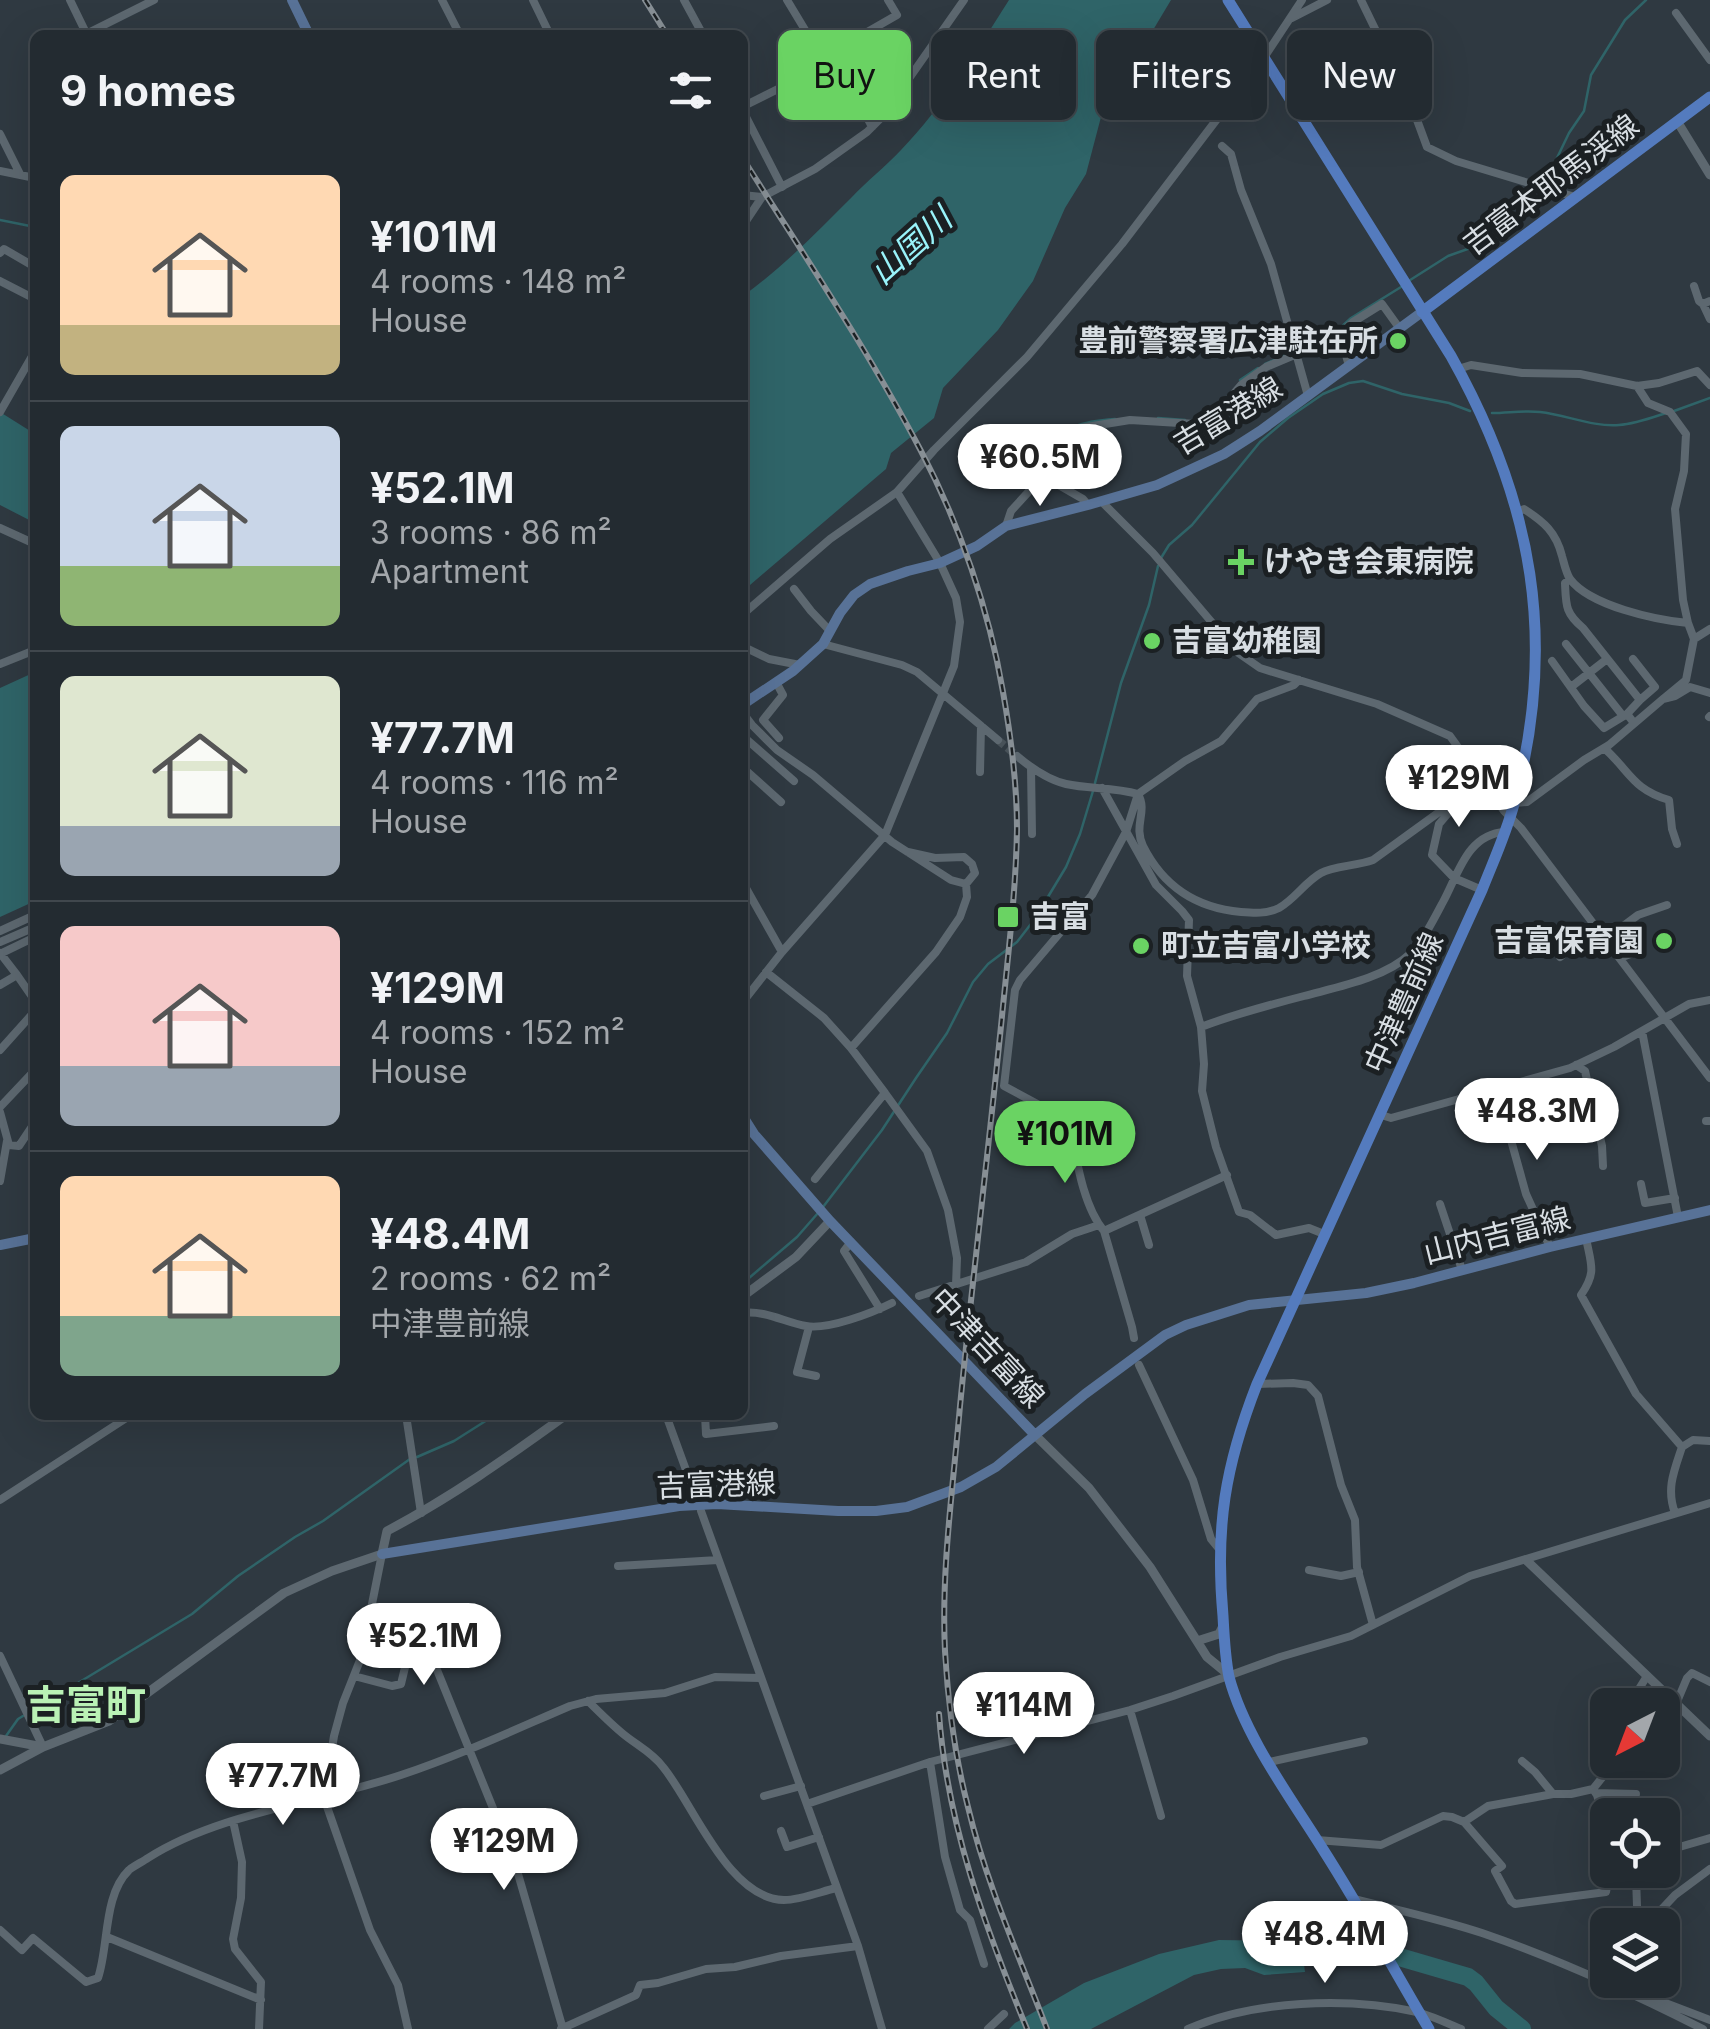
<!DOCTYPE html>
<meta charset="utf-8">
<style>
body{margin:0;font-family:Inter,"Noto Sans JP",sans-serif;background:#2f373d;color:#f1f3f6;height:100vh;display:flex;flex-direction:column;font-size:38px;white-space:nowrap}
*{box-sizing:border-box;margin:0}
p{font-size:32px;color:#a3a7ab}
.icon{flex:none;width:55px;height:55px;fill:none;stroke:currentColor;stroke-width:2;stroke-linecap:round;stroke-linejoin:round}
.map{position:relative;flex:1;overflow:hidden}
.side{position:absolute;left:30px;top:30px;width:718px;height:1390px;display:flex;flex-direction:column;background:#232b31;border-radius:15px;box-shadow:0 10px 40px #0002,0 0 0 2px #40474d}
.side>*{flex:none}
.banner{position:absolute;left:778px;top:30px;width:782px;height:90px;display:flex;gap:20px}
.needle{width:65px;rotate:222deg}
.controls{position:absolute;left:1590px;top:1688px;display:grid;gap:20px}
.controls a{display:grid;place-items:center;width:90px;height:90px;border-radius:15px;background:#232b31;box-shadow:0 10px 40px #0002,0 0 0 2px #40474d;font-size:50px}
.price{position:absolute;translate:-50% -85px;padding:0 22px;border-radius:35px;background:#fff;color:#222;font-size:32px;line-height:65px;filter:drop-shadow(0 2px 5px #0008)}
.price::after{content:'';position:absolute;left:50%;top:60px;width:30px;height:22px;margin-left:-15px;background:inherit;clip-path:polygon(0 0,100% 0,50% 100%)}
.price.current{background:#6ad363;color:#111}
ul{padding:0;list-style:none}
li{display:flex;align-items:center;gap:30px;height:250px;padding:0 30px}
li+li{border-top:2px solid #40474d}
li span{display:grid;place-items:center;flex:none;width:280px;height:200px;border-radius:15px;color:#555}
li>.icon{margin-inline-start:auto}
span .icon{width:120px;height:120px;fill:#fffc;stroke-width:1}
li b{font-size:42px}
h2{display:flex;justify-content:space-between;align-items:center;height:120px;padding:0 30px;font-size:42px}
.chip{padding:0 35px;border-radius:15px;background:#232b31;box-shadow:0 10px 40px #0002,0 0 0 2px #40474d;font-size:35px;line-height:90px}
.chip.current{background:#6ad363;color:#111}
.map>svg:first-child{display:block}
</style>
<div class="map">
<svg width="1710" height="2029" viewBox="0 0 1710 2029">
<rect width="100%" height="100%" fill="#2f3941"/>
<path fill="#2f6468" d="M1009,0H1171L1101,117L1086,174L1065,208L1033,281L998,330L943,388L934,418L891,453L886,469L743,591V296C783,267 816,233 851,198C867,181 885,167 901,150C941,109 978,49 1009,0Z
M0,412L35,434V523L0,505Z
M35,672V901L0,917V688Z
M1219,1940L1301,1941L1305,1972L1264,1975L1245,1968L1221,1969L1194,1975L1091,2029H1009L1015,2023L1084,1983L1159,1954Z"/>
<g fill="none" stroke-linecap="round" stroke-linejoin="round">
<path stroke="#2f6468" stroke-width="2.5" d="M1549,186L1556,160L1569,133L1584,111L1591,75L1625,20L1646,0
M0,220L35,227
M1407,282L1448,256L1496,239L1511,229L1545,192
M1265,364L1336,332L1351,318L1401,287
M1240,380L1258,368
M1674,411L1710,398
M1492,413C1508,413 1524,410 1540,412C1567,415 1592,427 1619,425C1635,424 1651,418 1666,413
M1158,418L1185,420
M1035,478C1041,470 1042,464 1046,456C1060,425 1085,421 1115,419
M1161,558L1169,545L1192,525L1260,442L1288,418L1323,394L1349,383L1363,381L1402,394L1449,403L1470,411
M1095,783L1121,683L1149,605L1158,566
M823,1207L882,1130L916,1078L947,1033L973,982L988,964L1017,942L1034,920L1066,867L1080,834L1093,791
M742,1284L797,1237L818,1213
M417,1457L454,1441L495,1415
M30,1712L192,1614L238,1576L295,1537L323,1521L410,1459
M6,1736L18,1719L23,1716"/>
<path stroke="#2f6468" stroke-width="18" d="M1279,1946L1348,1942L1468,1977L1476,1983L1496,2008L1522,2029"/>
<path stroke="#485259" stroke-width="8" stroke-dasharray="8 4" stroke-linecap="butt" d="M998,740L1017,756"/>
<path stroke="#5d6870" stroke-width="8" d="M70,0L87,35
M442,0L460,35
M533,0L550,35
M684,0L703,35
M787,0L822,58
M1361,0L1410,101L1427,147L1456,161L1575,197
M1676,13L1710,60
M1292,18L1327,0
M86,34L154,0
M868,94L858,100L872,127
M742,107L820,68L822,58L897,15L888,0
M742,109L782,187
M0,134L20,174
M1222,146L1231,154L1241,190L1271,264L1308,396
M0,171L35,178
M742,195L762,197
M742,227L762,197L815,169L867,132L882,117L964,0
M0,253L4,249L35,267
M0,281L35,299
M1694,286L1699,301L1703,304L1710,301
M1703,304L1710,319
M1340,334L1349,366
M1458,369L1471,365L1522,373L1580,374L1637,386L1659,383L1697,371L1710,385
M1637,386L1648,403L1670,412L1686,434L1684,471L1675,509L1683,600L1688,623
M0,412L35,351
M1043,476L1083,499L1088,505
M1102,502L1153,553L1237,652L1260,668L1377,704L1450,736L1504,811L1521,828L1710,1078
M1518,512L1524,509C1544,522 1556,532 1562,556C1564,563 1566,573 1570,579C1590,606 1656,620 1688,623L1694,639L1686,680L1663,699
M1006,526L1011,511L1043,476L1053,454L1074,429L1130,420L1196,424L1213,418L1241,385L1266,367L1337,337L1353,322L1382,304L1400,329
M0,528L35,544
M1570,579L1565,583C1566,605 1565,613 1583,628L1640,700L1627,714L1634,723
M794,589L811,611L830,631
M742,615L830,539L897,492L934,450L1027,357L1122,244L1265,56L1302,0
M1694,639L1710,629
M823,644L902,665L917,672L998,740
M1566,644L1623,716
M742,646L769,659L800,665
M1633,659L1655,687L1640,700
M1552,661L1584,706L1604,728L1627,714
M0,664L35,650
M776,682L783,695L763,720L779,738
M1571,687L1607,659
M742,712L752,725L777,750L813,775L892,842L951,880L966,884
M1709,717L1710,716
M742,740L745,738L794,781
M1604,748C1630,771 1632,789 1669,800L1672,829L1677,844
M1017,756C1030,767 1049,780 1066,784C1089,789 1114,787 1138,794L1185,761L1221,741L1257,699L1294,685L1299,680
M742,767L781,802
M1031,767L1032,834
M980,772L981,726
M1102,788L1156,885L1182,911L1189,920L1187,976L1201,1027L1204,1064L1202,1091L1216,1147L1239,1212L1250,1215L1276,1235L1309,1228L1324,1234
M1138,794C1148,812 1133,825 1143,846C1163,886 1196,908 1241,912C1254,913 1267,914 1279,908C1295,899 1305,882 1321,873C1333,866 1357,866 1373,860L1482,781
M1515,803L1527,802L1584,760L1609,745L1663,699L1675,696L1690,687L1710,693
M1447,806L1451,810L1439,824L1432,855L1454,878L1482,890
M742,881L782,952
M0,931L35,915
M1606,939L1638,915L1667,905
M0,942L35,927
M0,953L17,975L0,985
M0,954L35,937
M1560,957L1598,928
M1620,958L1638,951
M766,972L824,1018L851,1048L936,952L960,917L967,897L966,884L975,873L972,864L964,857L935,858L908,852
M17,975L35,1001
M742,1003L782,952L885,835L954,666L960,622L956,598L940,563L897,492
M1201,1027C1235,1014 1269,1005 1304,996C1337,987 1385,978 1410,954C1423,941 1434,919 1443,902C1458,875 1467,834 1505,832
M1642,1031L1678,1217
M0,1050L35,1011
M1576,1065L1585,1071L1602,1146L1603,1166
M1497,1090L1526,1194L1550,1247
M885,1093L927,1151L948,1210L957,1258L956,1285
M0,1107L35,1070
M0,1112L9,1145L19,1146L35,1122
M1381,1115L1391,1118L1570,1068L1614,1047L1689,1004L1710,1000
M1706,1121H1710
M815,1179L885,1093L851,1048
M0,1181L7,1141
M1641,1184L1645,1203L1675,1198
M1440,1204L1462,1270
M1140,1215L1149,1245
M1104,1231L1227,1175
M1586,1238C1591,1265 1597,1272 1581,1295L1636,1394L1682,1447C1674,1471 1666,1489 1675,1513
M851,1242L844,1251L880,1309
M919,1296L1026,1262L1072,1234L1099,1225
M742,1313C765,1310 784,1322 806,1326C828,1330 872,1313 892,1303
M809,1327L797,1372L816,1376
M1134,1338L1132,1327L1104,1231C1082,1205 1076,1155 1069,1121L1004,1086L1015,990L1020,980L1092,895L1126,832L1138,794
M1139,1365L1193,1480L1211,1539L1220,1550
M1257,1384L1293,1383L1308,1385L1318,1396L1341,1485L1355,1520L1357,1567L1373,1625
M406,1415L421,1513
M666,1415L694,1492
M705,1415L706,1434L774,1426
M1682,1447L1693,1440L1710,1441
M0,1500L131,1415
M701,1511L858,1946L882,2029
M382,1554L370,1614L368,1640L343,1703L334,1736L324,1798L370,1930L398,1985L408,2029
M618,1566L718,1560
M1309,1570L1341,1576L1359,1572
M368,1640L435,1665L514,1860L563,2029
M0,1656L43,1747
M354,1676L392,1686L401,1684L408,1655
M588,1701C599,1712 610,1723 622,1733C636,1745 652,1752 663,1767C693,1803 728,1899 784,1900C800,1900 820,1892 836,1888
M1676,1704L1687,1678L1692,1673L1710,1682
M1629,1705L1647,1676
M1130,1710L1161,1816
M1522,1761L1535,1772L1553,1794H1571L1593,1789L1597,1795L1608,1834
M930,1762L945,1857L960,1910L970,1920L984,1964
M1269,1762L1364,1741
M1593,1789L1605,1774L1611,1760
M1596,1793L1636,1794
M764,1796L801,1786
M807,1804L930,1762L1130,1710L1173,1696L1280,1657L1351,1636L1470,1576L1710,1503
M233,1821L242,1862L241,1898L233,1939L235,1949L261,1982L259,2029
M1464,1822L1488,1806L1553,1794
M781,1831L787,1847L819,1837
M1317,1840L1381,1845L1443,1816L1452,1817L1464,1822L1502,1866L1495,1871L1511,1901L1515,1904L1606,1892L1610,1870
M1662,1854L1669,1850L1710,1838
M1636,1877L1637,1906L1642,1925
M1354,1899C1397,1910 1440,1919 1482,1933C1558,1959 1632,1993 1703,2029
M1647,1925L1675,1895L1710,1869
M0,1930L22,1950L33,1938L86,1982L98,1978C109,1946 103,1895 129,1870C134,1866 142,1862 148,1858C218,1813 321,1802 401,1775C458,1756 514,1730 570,1706L596,1699L665,1693L715,1677L760,1678
M107,1937L261,2000
M1649,2002L1655,1999L1710,2020
M561,2029L636,1995L640,1985L658,1983L706,1969L735,1967L781,1956L858,1946
M988,2029L1004,2014
M1188,2029C1254,2000 1347,1997 1417,2012C1432,2016 1447,2023 1461,2029"/>
<path stroke="#5d6870" stroke-width="9" d="M1677,121L1710,175
M742,1297L796,1257L830,1221
M1035,1435L1089,1488L1150,1567L1207,1657L1229,1675
M1526,1560L1710,1736
M1197,1641L1219,1634L1223,1626
M0,1739L43,1747
M0,1770L43,1747L109,1721L284,1593L332,1571L382,1554L387,1531C450,1498 508,1457 566,1415"/>
<path stroke="#587297" stroke-width="10" d="M292,0L309,35
M742,705L793,671L823,644L840,613L854,595L870,584L908,571L940,563L977,546L1006,526L1088,505L1157,485L1224,454L1260,431L1422,312
M742,1115L754,1134L830,1221L1035,1435
M0,1245L35,1238
M382,1554L679,1506L717,1504L838,1511H876L907,1507L961,1487L996,1467L1085,1394L1165,1335L1186,1325L1249,1305L1366,1293L1414,1283L1550,1247L1710,1210"/>
<path stroke="#547bbe" stroke-width="11" d="M1228,0L1451,356C1533,502 1558,641 1514,804C1506,834 1493,862 1482,890L1257,1384C1225,1466 1215,1527 1223,1616C1224,1635 1225,1657 1229,1677C1245,1737 1291,1798 1324,1851C1361,1909 1394,1970 1429,2029
M1422,312L1710,97"/>
<defs>
<path id="rail" d="M645,0L667,35
M742,157C803,254 868,350 921,451C960,525 989,610 1003,692C1011,737 1017,783 1017,829C1016,888 1009,947 1003,1006C990,1139 973,1273 960,1406C953,1488 941,1570 945,1651C948,1703 955,1757 968,1807C986,1883 1019,1956 1047,2029
M939,1714C947,1824 985,1927 1027,2029"/>
</defs>
<use href="#rail" stroke="#878f95" stroke-width="6"/>
<use href="#rail" stroke="#1b2023" stroke-width="2.5" stroke-dasharray="8" stroke-linecap="butt"/>
</g>
<g fill="#6ad363" stroke="#1b2023" stroke-width="4">
<circle cx="1398" cy="341" r="10"/>
<path d="M1236 547h10v10h10v10h-10v10h-10v-10h-10v-10h10z"/>
<circle cx="1152" cy="641" r="10"/>
<rect x="996" y="905" width="24" height="24" rx="5"/>
<circle cx="1664" cy="941" r="10"/>
<circle cx="1141" cy="946" r="10"/>
</g>
<g text-anchor="middle" stroke-width="10" stroke-linejoin="round" paint-order="stroke">
<g font-size="30" fill="#d8dee3" stroke="#1b2023">
<text transform="translate(1551 185) rotate(-37)" y="10">吉富本耶馬渓線</text>
<text transform="translate(1228 416) rotate(-31)" y="10">吉富港線</text>
<text transform="translate(1404 1003) rotate(-66)" y="10">中津豊前線</text>
<text transform="translate(1497 1236) rotate(-14)" y="10">山内吉富線</text>
<text transform="translate(987 1348) rotate(47)" y="10">中津吉富線</text>
<text transform="translate(716 1485) rotate(-2)" y="10">吉富港線</text>
</g>
<g font-size="30" font-weight="bold" fill="#d8dee3" stroke="#1b2023" text-anchor="start">
<text x="1378" y="351" text-anchor="end">豊前警察署広津駐在所</text>
<text x="1264" y="572">けやき会東病院</text>
<text x="1172" y="651">吉富幼稚園</text>
<text x="1030" y="927">吉富</text>
<text x="1644" y="951" text-anchor="end">吉富保育園</text>
<text x="1161" y="956">町立吉富小学校</text>
</g>
<g font-size="32" font-style="italic" fill="#99f3fa" stroke="#1b2023">
<text transform="translate(911 246) rotate(-42)" y="11">山国川</text>
</g>
<g font-size="40" font-weight="bold" fill="#baf2b5" stroke="#1b2023">
<text x="86" y="1719">吉富町</text>
</g>
</g>
</svg>
<div class="controls">
<a><svg class="needle" viewBox="-14 -14 28 28"><path d="M0-13l5 13h-10z" fill="#e53935"/><path d="M0 13l5-13h-10z" fill="#a3a7ab"/></svg></a>
<a><svg class="icon" aria-label="locate" viewBox="0 0 24 24"><circle cx="12" cy="12" r="6"/><path d="M12 2v4M12 18v4M2 12h4M18 12h4"/></svg></a>
<a><svg class="icon" aria-label="layers" viewBox="0 0 24 24"><path d="M12 4l9 5-9 5-9-5zM3 14l9 5 9-5"/></svg></a>
</div>
<b class="price" style="left:1040px;top:509px">¥60.5M</b>
<b class="price" style="left:1459px;top:830px">¥129M</b>
<b class="price" style="left:1537px;top:1163px">¥48.3M</b>
<b class="price current" style="left:1065px;top:1186px">¥101M</b>
<b class="price" style="left:424px;top:1688px">¥52.1M</b>
<b class="price" style="left:1024px;top:1757px">¥114M</b>
<b class="price" style="left:283px;top:1828px">¥77.7M</b>
<b class="price" style="left:504px;top:1893px">¥129M</b>
<b class="price" style="left:1325px;top:1986px">¥48.4M</b>
<div class="banner">
<a class="chip current">Buy</a>
<a class="chip">Rent</a>
<a class="chip">Filters</a>
<a class="chip">New</a>
</div>
<section class="side">
<h2>9 homes<svg class="icon" aria-label="filters" viewBox="0 0 24 24"><path d="M4 7h16M4 17h16"/><circle cx="9" cy="7" r="2"/><circle cx="15" cy="17" r="2"/></svg></h2>
<ul>
<li><span style="background:linear-gradient(#ffd9b3 75%,#c2b280 0)"><svg class="icon" aria-label="home" viewBox="0 0 24 24"><path d="M3 11l9-7 9 7M6 9v11h12V9"/></svg></span><div><b>¥101M</b><p>4 rooms · 148 m²</p><p>House</p></div></li>
<li><span style="background:linear-gradient(#c9d6e8 70%,#8fb573 0)"><svg class="icon" aria-label="home" viewBox="0 0 24 24"><path d="M3 11l9-7 9 7M6 9v11h12V9"/></svg></span><div><b>¥52.1M</b><p>3 rooms · 86 m²</p><p>Apartment</p></div></li>
<li><span style="background:linear-gradient(#dfe7d0 75%,#9aa5b1 0)"><svg class="icon" aria-label="home" viewBox="0 0 24 24"><path d="M3 11l9-7 9 7M6 9v11h12V9"/></svg></span><div><b>¥77.7M</b><p>4 rooms · 116 m²</p><p>House</p></div></li>
<li><span style="background:linear-gradient(#f6c9c9 70%,#9aa5b1 0)"><svg class="icon" aria-label="home" viewBox="0 0 24 24"><path d="M3 11l9-7 9 7M6 9v11h12V9"/></svg></span><div><b>¥129M</b><p>4 rooms · 152 m²</p><p>House</p></div></li>
<li><span style="background:linear-gradient(#ffd9b3 70%,#7fa58c 0)"><svg class="icon" aria-label="home" viewBox="0 0 24 24"><path d="M3 11l9-7 9 7M6 9v11h12V9"/></svg></span><div><b>¥48.4M</b><p>2 rooms · 62 m²</p><p>中津豊前線</p></div></li>
</ul>
</section>
</div>
